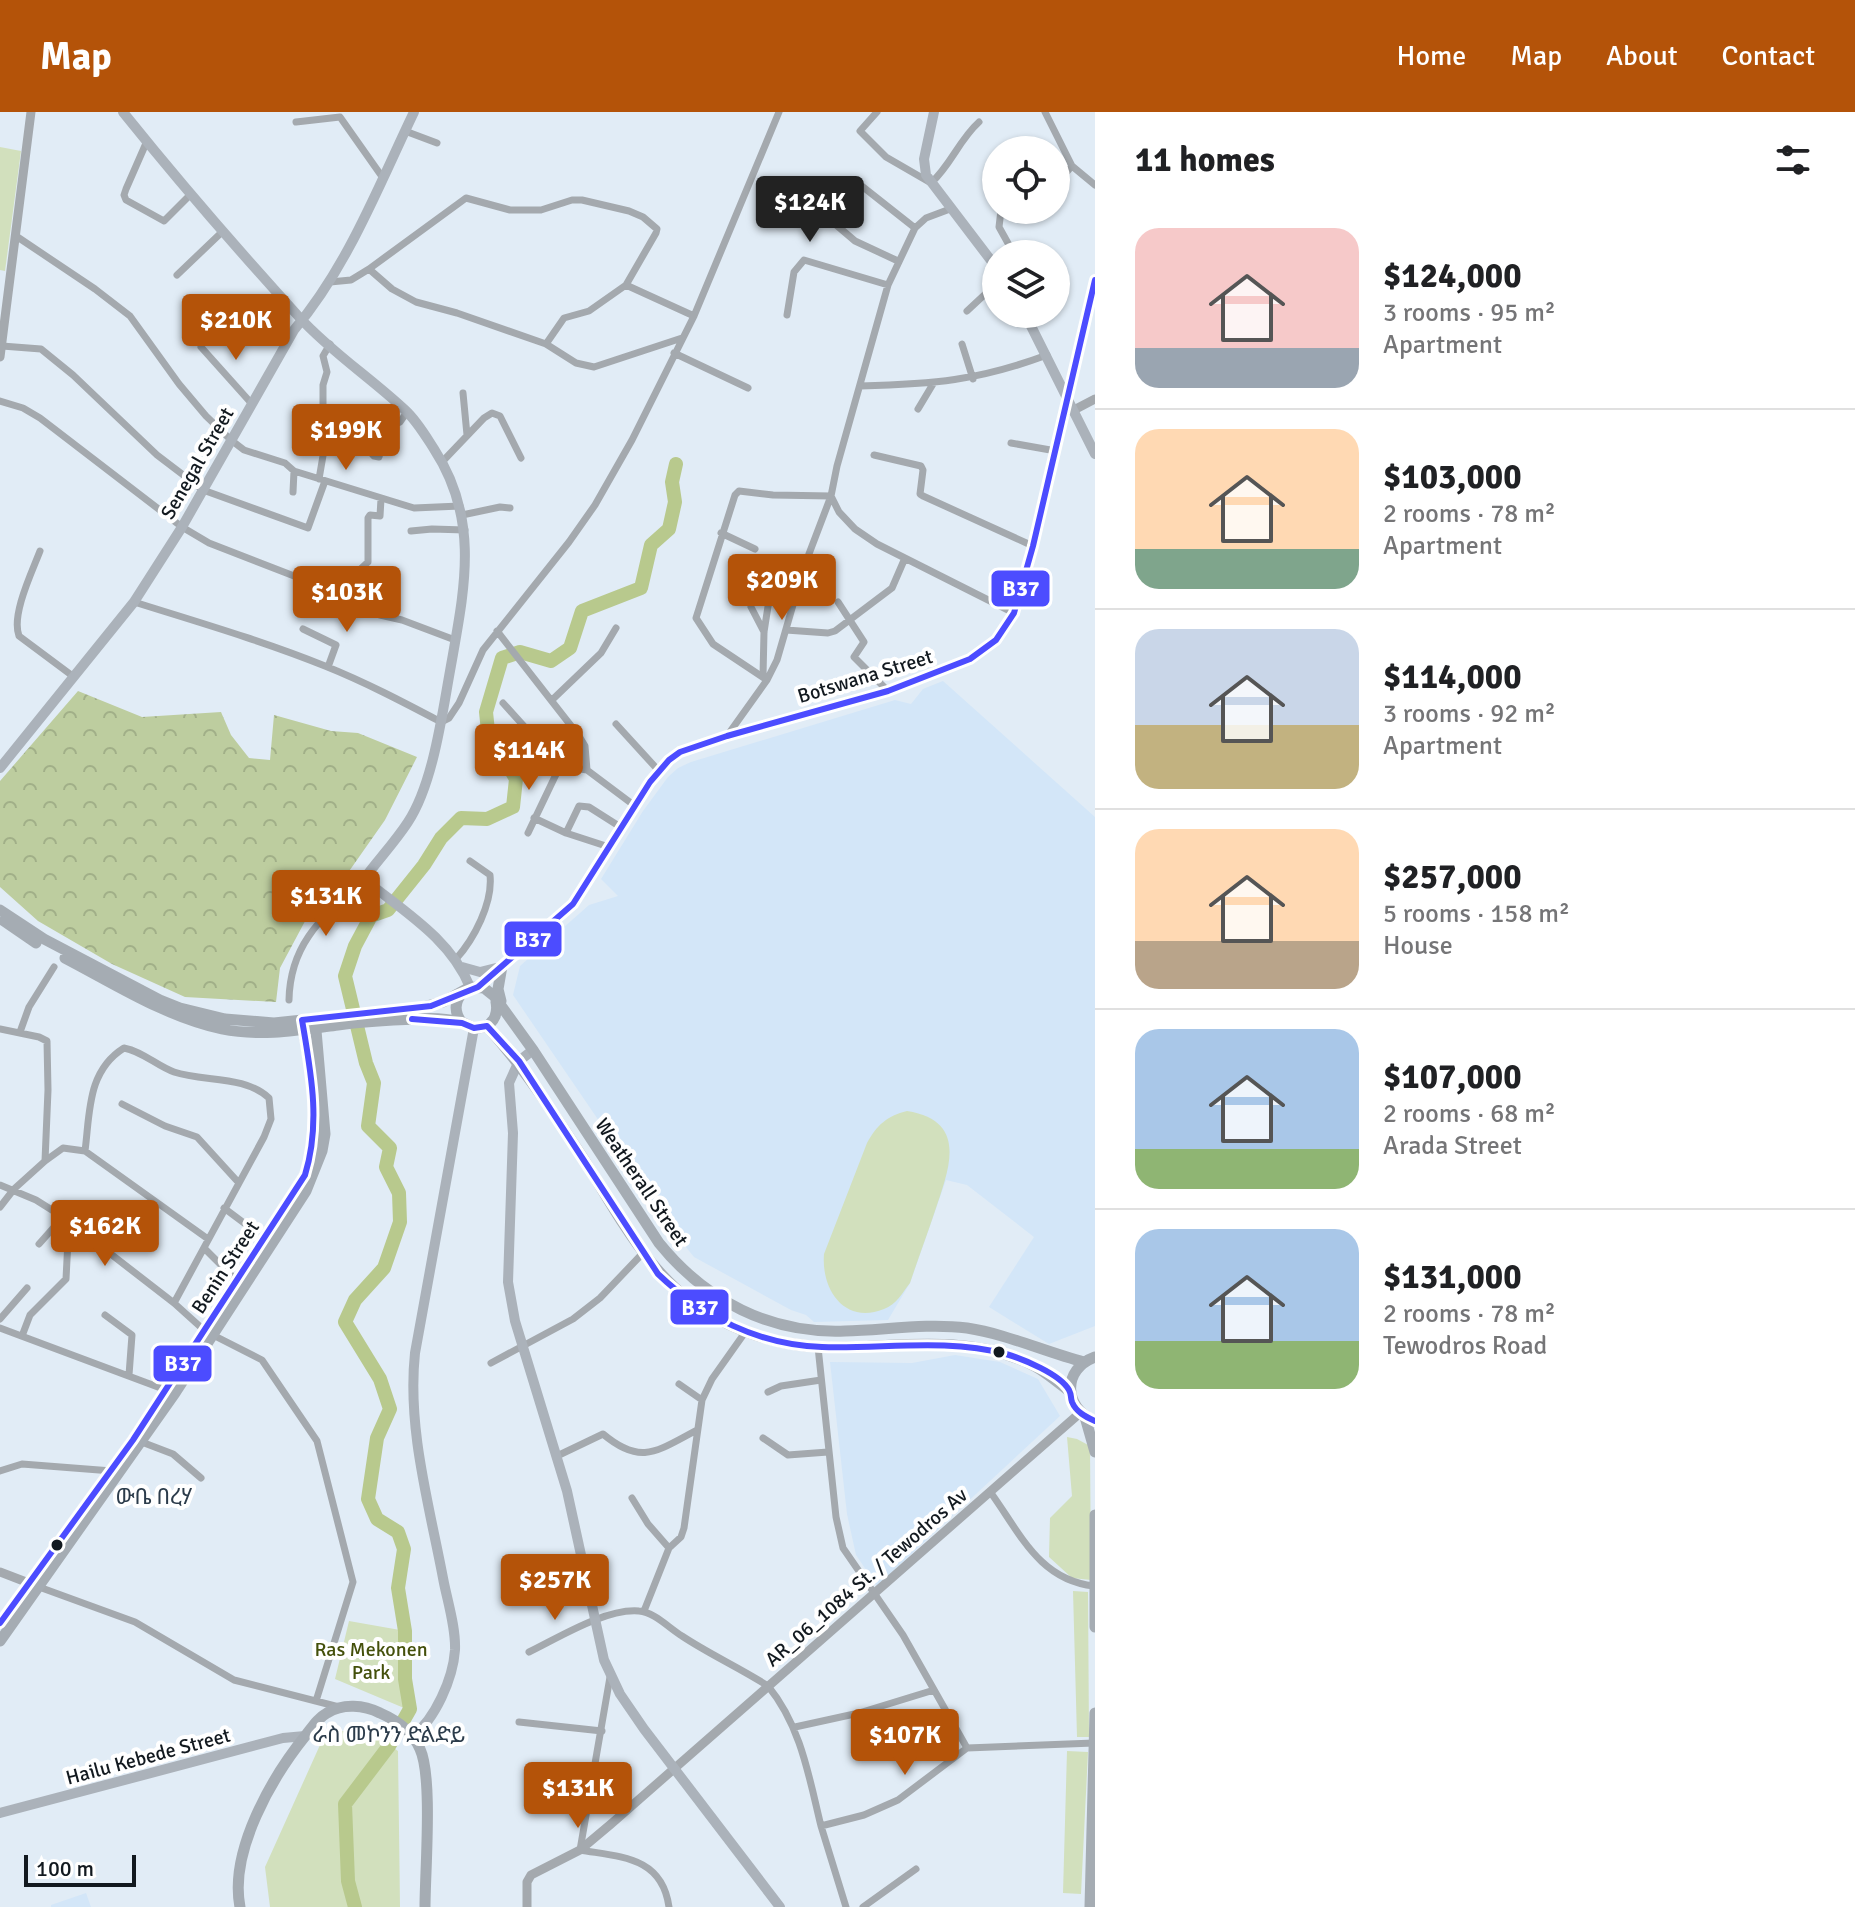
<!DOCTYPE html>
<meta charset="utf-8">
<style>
body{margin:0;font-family:Signika,"Noto Sans Ethiopic",sans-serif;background:#f2f2f2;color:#202124;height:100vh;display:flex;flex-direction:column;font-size:30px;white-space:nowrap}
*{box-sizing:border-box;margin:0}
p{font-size:26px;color:#757577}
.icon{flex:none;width:44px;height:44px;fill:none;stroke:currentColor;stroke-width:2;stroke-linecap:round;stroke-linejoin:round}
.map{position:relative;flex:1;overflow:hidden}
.panel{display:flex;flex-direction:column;background:#fff;width:760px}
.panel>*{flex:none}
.fabs{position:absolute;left:982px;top:24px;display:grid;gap:16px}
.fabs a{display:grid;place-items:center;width:88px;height:88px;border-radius:50%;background:#fff;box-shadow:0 2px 6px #0004;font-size:40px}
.scale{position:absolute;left:24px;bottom:20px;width:112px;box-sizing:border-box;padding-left:8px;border:4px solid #12191f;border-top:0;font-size:22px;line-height:28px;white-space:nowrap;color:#12191f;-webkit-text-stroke:6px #fff;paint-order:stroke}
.price{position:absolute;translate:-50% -68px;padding:0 18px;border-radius:8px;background:#b45309;color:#fff;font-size:26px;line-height:52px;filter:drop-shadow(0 2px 4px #0008)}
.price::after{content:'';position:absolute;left:50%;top:48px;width:24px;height:18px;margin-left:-12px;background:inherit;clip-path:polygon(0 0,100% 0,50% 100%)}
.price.on{background:#222;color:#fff}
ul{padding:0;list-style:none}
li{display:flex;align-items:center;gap:24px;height:200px;padding:0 40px}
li+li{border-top:2px solid #e0e0e0}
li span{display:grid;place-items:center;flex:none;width:224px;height:160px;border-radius:24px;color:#555}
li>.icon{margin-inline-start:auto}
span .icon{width:96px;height:96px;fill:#fffc;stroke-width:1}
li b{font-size:34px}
h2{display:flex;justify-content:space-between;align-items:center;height:96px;padding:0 40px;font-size:34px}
header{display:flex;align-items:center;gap:48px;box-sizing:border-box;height:112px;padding:0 40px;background:#b45309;color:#fff}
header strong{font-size:38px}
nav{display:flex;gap:44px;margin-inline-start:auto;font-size:28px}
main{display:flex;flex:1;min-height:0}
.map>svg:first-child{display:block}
</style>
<header>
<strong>Map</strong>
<nav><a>Home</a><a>Map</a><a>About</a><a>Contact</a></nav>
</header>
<main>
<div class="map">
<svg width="1095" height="1795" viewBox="0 0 1095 1795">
<defs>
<pattern id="forest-crowns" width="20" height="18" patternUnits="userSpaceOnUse" patternTransform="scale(2)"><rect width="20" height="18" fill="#bdcd9f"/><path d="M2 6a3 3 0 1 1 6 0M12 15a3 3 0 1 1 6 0" fill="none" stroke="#a1af88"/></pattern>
</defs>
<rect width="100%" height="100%" fill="#e1ecf6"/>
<path fill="#d3e6f8" d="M943,569L1095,705V1214L1049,1232L989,1195L1034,1125L967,1073L946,1068L910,1171L888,1208L814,1210L806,1203L791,1198L694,1145L681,1129L513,883L520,854L589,793L618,784L601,767L643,699L668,665L678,656L691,650L895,588L911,592L923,577Z
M955,1243L1000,1250L1038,1267L1060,1304L877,1474L856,1443L847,1402L830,1250L912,1251Z
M86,1781L91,1795H51V1793Z"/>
<path fill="#d2e0bd" d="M0,35L21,39L5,159L0,158Z
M907,999C969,1009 949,1057 935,1099C927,1123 918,1147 910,1171C903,1180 896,1193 884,1197C844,1213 821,1177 824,1142L867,1031C877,1013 887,1004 907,999Z
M1067,1325L1077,1327L1090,1334L1091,1468L1072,1466L1049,1445L1050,1406L1072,1384Z
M1073,1479L1088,1480L1089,1625H1077Z
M349,1509L400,1518L404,1596L335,1567Z
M342,1619L372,1621L398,1639L400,1795H270L265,1755L320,1633Z
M1067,1639L1088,1640L1081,1782L1063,1781Z"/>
<path fill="url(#forest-crowns)" d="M78,579L142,605L221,600L231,623L249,646L270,648L274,603L331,619L358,621L417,645L385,708L345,765L311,798L280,856L276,890L185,885L112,852L38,809L0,775V669Z"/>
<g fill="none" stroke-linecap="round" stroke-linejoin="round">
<path stroke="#b8c98d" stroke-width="14" d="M355,1795L348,1769L345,1692L389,1634L410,1597L405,1567V1519L398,1476L404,1437L398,1420L377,1407L368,1387L377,1326L390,1297L380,1267L345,1210L355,1188L384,1156L400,1110L399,1081L386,1055L390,1036L368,1014L374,971L366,951L345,864L355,834L371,804L388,798L424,753L441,726L461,706L487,707L513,695L516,667L488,619L486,600L502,546L520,540L551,549L570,536L582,499L641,476L651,433L669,417L675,390L672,370L676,352"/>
<path stroke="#a4a9ae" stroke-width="7" d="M877,0L860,19L886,45L931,71C951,53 959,28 979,10
M1045,0L1072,54L1095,73
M296,10L340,5L383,66
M405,19L437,31
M147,29L126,77L124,83L126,88L164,109L191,82
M1056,72L1072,54
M1001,98L999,115L1014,142
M821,100L855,129L898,149
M915,116L926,106L950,97
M16,124L95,177L130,204L179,272L206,304L231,328L244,338L285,351L294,359L307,363L414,396L460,394
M369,157L466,86L510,98H541L572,88H582L629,99L643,105L657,117L656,121L626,173L694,204
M177,163L222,120
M330,170L351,168L369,157L392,177L416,190L457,201L546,232L576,251L594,255L682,226
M967,199L996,172
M787,203L794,160L804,148L888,173
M546,232L564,206L589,199L626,173
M962,232L973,267
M2,234L41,237L73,263L157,343L203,378L308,416L325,369
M201,235L252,292
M674,241L748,276
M860,274C933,272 977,269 1047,243
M463,281L467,323
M0,289L23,296L40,306L182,415L209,431L307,469L380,503L402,508L455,528
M918,297L933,272
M361,330L374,344L379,345L386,316L400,310L407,300
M1011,331L1056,339
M874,343L921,354L923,358L920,382L923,384L1033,434
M442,350L484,306L492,301L500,304L521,346
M319,367L324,338L317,312L323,295V273L327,260L323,244L330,232
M293,380L294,359
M462,403L500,395L510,396
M411,419L432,417L465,418
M721,421L755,437
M40,439C32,460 11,503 19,524L74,565
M759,463L769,488L764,520L763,564
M341,485L352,465L368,450V406L370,403L380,404L381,387
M134,490C198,510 263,529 325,554C365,570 403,590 441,610L449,606L459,591L483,538L569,430L595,393L632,328L694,204L779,0
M838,490L864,530L854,545L888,579
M751,495L764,520
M303,517L336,533L328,555
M786,518L828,521L835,519L892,476L905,446
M497,519L579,624L585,634L587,658
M767,568L713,532L696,506L735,383L739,379L773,383L831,384L839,400L855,417L877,432L1014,501
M552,588L601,541L616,516
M503,591L560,654L587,658L635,694
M616,612L658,658
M727,624L767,568L777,548L804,455L831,384L837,354L888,173L915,116L858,71
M534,706L566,721
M528,721L560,654
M609,735L566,721L579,694L589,695L622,716
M456,847C474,827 493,791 490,763L470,749
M289,888C290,830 324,804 364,767
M0,917L39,925L47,929L48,978L45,1049L14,1077L0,1095
M20,920L29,895L54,855
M122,992L165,1014L197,1025L238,1070
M85,1039C90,1001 87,959 124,936C142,939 157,954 174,960C204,970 244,963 269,986L271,1007L264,1025L174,1191
M45,1049L63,1036L85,1039L208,1127
M0,1073L36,1088L63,1105L174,1191L205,1219L262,1248L317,1329L353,1470L316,1589
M224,1096L244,1111
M39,1132L63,1105
M204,1136L239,1171
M105,1203L132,1223L129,1263
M0,1207L27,1176
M0,1216L166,1278
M22,1224L30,1203L66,1167L69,1109
M818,1235L836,1405L843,1436L903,1523L967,1636
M491,1251L573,1207L600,1186L643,1141
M679,1272L702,1288
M768,1280L781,1274L821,1268
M763,1326L788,1343L828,1340
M139,1329L173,1342L201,1366
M557,1344L603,1322C641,1354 657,1339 697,1318
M0,1359L22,1352L112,1359
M991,1381C1020,1421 1039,1468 1094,1474
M632,1386L648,1412L669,1436
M39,1475L135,1510L234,1568L339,1595
M644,1499L669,1436L681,1425L684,1416L702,1288L712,1267L746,1219
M529,1540C558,1526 606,1496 639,1499C654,1500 669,1516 682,1524C709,1542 740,1556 768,1574C801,1614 809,1665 821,1714
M610,1565L580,1738C620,1745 662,1744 669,1795
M519,1610L602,1619
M795,1615L859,1601L934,1578
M846,1795L821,1714L864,1703L898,1688L967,1636L1094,1631
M863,1795L916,1757"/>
<path stroke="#a4a9ae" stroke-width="9" d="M0,245L31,0
M1072,299L1095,287
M0,1460L34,1473
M527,1795V1770L531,1763L580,1738L611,1712L1080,1301"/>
<path stroke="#abb2ba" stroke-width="10" d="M123,0C180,71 239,139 300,206C330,239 372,267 405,298C417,309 425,323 434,337C481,409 464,479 450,559C442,603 433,672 408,710C395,730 378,748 364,767C403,799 450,826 470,875
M934,0L924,47L926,63L996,155
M1025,202L1095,342
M0,656L134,490L182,415L294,218C348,154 378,75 414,0
M462,855L480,860L496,856
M478,875L573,792L650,670L669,648L680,640L727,624L888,579L970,547L996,528L1014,501L1033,434L1095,168
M533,938L519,949L509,971L513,1021L508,1170L515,1209L567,1379L604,1548L620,1582L644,1617L780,1795
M413,1624C435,1607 453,1567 455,1538C456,1515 447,1488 443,1466C429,1392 407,1316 415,1241L474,916
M0,1701L283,1626L305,1624"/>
<path stroke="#a5acb3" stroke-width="11" d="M0,798L44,827L160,888L180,896L225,907L274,911L418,896L443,890L470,875L484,876L494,884L533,938L659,1131C706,1189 770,1222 845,1219C885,1218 927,1211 967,1216C1007,1222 1045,1240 1084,1250
M4,809L36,831
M65,846C117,873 164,904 222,917C260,925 300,918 338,913C365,909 391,908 418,907C431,906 448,907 461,910C469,913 474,918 484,915C495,911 498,900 496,890
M501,889L498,877L502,854
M462,911C454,900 454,890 463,880
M487,914C523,955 553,1000 583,1046C621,1107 654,1175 722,1209C752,1224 787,1234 821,1235C890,1237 958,1221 1024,1249C1041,1256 1055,1268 1069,1279
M1095,1245C1062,1257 1063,1296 1095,1309
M1085,1305L1095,1340
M1095,1403V1515
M0,1511L133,1328L305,1063C324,1014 310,959 302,908
M0,1529L175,1281L306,1079L322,1039L325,1022L315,907
M240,1795C229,1739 272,1665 306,1623C313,1614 318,1606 327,1601C343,1591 364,1593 380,1601C396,1608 413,1620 420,1637C433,1665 425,1759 425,1795
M1090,1795L1095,1601"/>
<defs>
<path id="bus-1" d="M412,907L462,911L474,916L487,914L519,949L658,1162C703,1205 759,1233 822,1235C884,1237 945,1226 1006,1242C1023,1247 1060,1262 1069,1278C1072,1284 1070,1284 1072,1290C1076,1300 1086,1305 1095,1309
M0,1511L133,1328L305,1063C321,1011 311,961 302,908L431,894L478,875L573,792L650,670L669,648L680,640L727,624L888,579L970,547L996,528L1014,501L1033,434L1095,168"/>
</defs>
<use href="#bus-1" stroke="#fff" stroke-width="12"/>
<use href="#bus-1" stroke="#4c4cff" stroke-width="6"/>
</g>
<g fill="#12191f" stroke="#fff" stroke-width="3">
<circle cx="999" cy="1240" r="7"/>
<circle cx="57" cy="1433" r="7"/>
</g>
<g text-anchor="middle" stroke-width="8" stroke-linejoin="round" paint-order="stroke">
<g font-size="20" fill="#12191f" stroke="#fff">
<text transform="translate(197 351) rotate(-60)" y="7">Senegal Street</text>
<text transform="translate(865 564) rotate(-17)" y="7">Botswana Street</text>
<text transform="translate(642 1070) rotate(56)" y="7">Weatherall Street</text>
<text transform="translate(225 1155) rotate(-57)" y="7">Benin Street</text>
<text transform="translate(866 1465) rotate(-41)" y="7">AR_06_1084 St. / Tewodros Av</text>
<text transform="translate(148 1644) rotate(-15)" y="7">Hailu Kebede Street</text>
</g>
<g font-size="20" fill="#44500b" stroke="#fff">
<text x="371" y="1544">Ras Mekonen<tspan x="371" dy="23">Park</tspan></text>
</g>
<g font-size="22" fill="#2c3c4b" stroke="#fff">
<text x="154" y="1392">ውቤ በረሃ</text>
<text x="389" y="1630">ራስ መኮንን ድልድይ</text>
</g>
</g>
<g stroke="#fff" stroke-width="3">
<rect x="990" y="457" width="61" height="39" rx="8" fill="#4c4cff"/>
<rect x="503" y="808" width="60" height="38" rx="8" fill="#4c4cff"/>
<rect x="669" y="1176" width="61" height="38" rx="8" fill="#4c4cff"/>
<rect x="152" y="1232" width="61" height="39" rx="8" fill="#4c4cff"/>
</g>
<g font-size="22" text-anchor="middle" font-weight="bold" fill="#fff">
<text x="1021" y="484">B37</text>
<text x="533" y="835">B37</text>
<text x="700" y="1203">B37</text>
<text x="183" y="1259">B37</text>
</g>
</svg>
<div class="fabs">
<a><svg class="icon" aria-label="locate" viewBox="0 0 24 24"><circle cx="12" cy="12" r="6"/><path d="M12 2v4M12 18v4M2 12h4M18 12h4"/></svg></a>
<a><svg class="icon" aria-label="layers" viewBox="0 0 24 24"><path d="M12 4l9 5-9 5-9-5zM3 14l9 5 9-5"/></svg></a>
</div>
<div class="scale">100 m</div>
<b class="price on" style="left:810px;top:132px">$124K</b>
<b class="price" style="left:236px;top:250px">$210K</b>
<b class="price" style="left:346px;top:360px">$199K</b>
<b class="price" style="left:782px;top:510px">$209K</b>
<b class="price" style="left:347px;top:522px">$103K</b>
<b class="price" style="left:529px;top:680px">$114K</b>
<b class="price" style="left:326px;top:826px">$131K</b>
<b class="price" style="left:105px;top:1156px">$162K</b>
<b class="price" style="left:555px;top:1510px">$257K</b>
<b class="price" style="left:905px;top:1665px">$107K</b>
<b class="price" style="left:578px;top:1718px">$131K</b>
</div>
<section class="panel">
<h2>11 homes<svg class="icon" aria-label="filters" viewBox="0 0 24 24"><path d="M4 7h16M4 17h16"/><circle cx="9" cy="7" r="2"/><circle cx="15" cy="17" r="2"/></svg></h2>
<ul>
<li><span style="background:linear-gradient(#f6c9c9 75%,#9aa5b1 0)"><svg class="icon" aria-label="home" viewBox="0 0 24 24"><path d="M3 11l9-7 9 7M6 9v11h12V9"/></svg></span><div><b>$124,000</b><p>3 rooms · 95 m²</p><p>Apartment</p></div></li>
<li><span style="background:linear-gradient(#ffd9b3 75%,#7fa58c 0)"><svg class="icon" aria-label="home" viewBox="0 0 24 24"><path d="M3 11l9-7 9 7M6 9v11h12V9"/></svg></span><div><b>$103,000</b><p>2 rooms · 78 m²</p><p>Apartment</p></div></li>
<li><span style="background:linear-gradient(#c9d6e8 60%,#c2b280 0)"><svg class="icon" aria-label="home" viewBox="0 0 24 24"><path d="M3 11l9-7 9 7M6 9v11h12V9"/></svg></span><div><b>$114,000</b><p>3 rooms · 92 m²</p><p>Apartment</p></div></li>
<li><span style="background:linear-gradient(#ffd9b3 70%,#b9a48a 0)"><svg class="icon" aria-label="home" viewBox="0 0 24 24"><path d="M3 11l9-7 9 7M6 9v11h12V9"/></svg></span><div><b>$257,000</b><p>5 rooms · 158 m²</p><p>House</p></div></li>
<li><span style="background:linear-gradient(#a9c7e8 75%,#8fb573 0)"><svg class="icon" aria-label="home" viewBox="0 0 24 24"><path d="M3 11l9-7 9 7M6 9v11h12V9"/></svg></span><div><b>$107,000</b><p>2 rooms · 68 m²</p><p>Arada Street</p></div></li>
<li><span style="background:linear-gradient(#a9c7e8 70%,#8fb573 0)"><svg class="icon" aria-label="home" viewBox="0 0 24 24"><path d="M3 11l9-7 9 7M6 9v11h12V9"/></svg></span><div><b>$131,000</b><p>2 rooms · 78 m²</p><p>Tewodros Road</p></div></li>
</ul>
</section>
</main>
